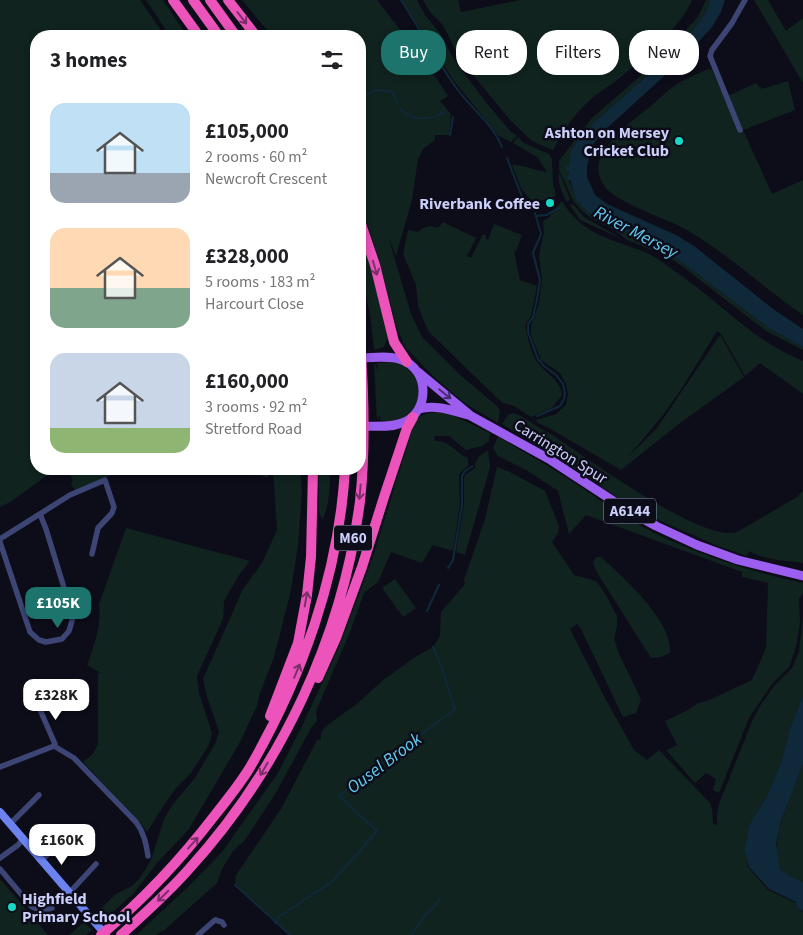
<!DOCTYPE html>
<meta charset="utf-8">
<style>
body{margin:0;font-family:"Source Sans 3",sans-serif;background:#f2f2f2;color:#202124;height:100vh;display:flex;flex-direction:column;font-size:19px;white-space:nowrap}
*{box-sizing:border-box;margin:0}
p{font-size:16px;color:#757577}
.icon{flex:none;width:28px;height:28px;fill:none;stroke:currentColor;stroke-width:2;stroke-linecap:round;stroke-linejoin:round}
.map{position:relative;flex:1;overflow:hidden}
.side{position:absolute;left:30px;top:30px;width:336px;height:445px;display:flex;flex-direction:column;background:#fff;border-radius:20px;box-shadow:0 2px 8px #0003}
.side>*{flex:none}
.hud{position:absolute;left:381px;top:30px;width:346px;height:45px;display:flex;gap:10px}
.price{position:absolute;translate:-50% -42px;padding:0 11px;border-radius:10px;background:#fff;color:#222;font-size:16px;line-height:32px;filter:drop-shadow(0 1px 2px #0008)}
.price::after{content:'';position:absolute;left:50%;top:30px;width:15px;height:11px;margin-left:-8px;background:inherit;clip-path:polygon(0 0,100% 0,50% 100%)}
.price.current{background:#1c746c;color:#fff}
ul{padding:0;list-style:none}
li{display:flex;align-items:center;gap:15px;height:125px;padding:0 20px}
li span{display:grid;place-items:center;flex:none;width:140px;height:100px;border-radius:15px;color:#555}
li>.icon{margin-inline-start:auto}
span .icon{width:60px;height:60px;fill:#fffc;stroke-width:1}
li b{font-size:21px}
h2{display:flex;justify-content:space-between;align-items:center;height:60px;padding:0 20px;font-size:21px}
.pill{padding:0 18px;border-radius:20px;background:#fff;box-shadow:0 2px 8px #0003;font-size:18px;line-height:45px}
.pill.current{background:#1c746c;color:#fff}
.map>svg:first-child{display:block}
</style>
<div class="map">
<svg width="803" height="935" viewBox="0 0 803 935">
<rect width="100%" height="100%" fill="#0d0d1a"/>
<path fill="#10231f" d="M0,0H140L165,36H36V469H56L12,501L0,507Z
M146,0H163L187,36H170Z
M242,0H377L427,64L448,96L440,101L451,114L449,135H435V140L423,149L418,159L412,200L396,256L388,236L411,314L422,337L459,374L497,406L500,411L498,423L466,404L435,378L406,348L398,331L375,247L360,204V36H272Z
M402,0H417L425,15L439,32L455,61L485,101L510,131L517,136L511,142L499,136L454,81Z
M423,0H458L461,12L520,0H692C682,27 636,65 613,83C605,89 596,94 589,101C573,115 563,132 553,150L532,141L511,121L459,58L443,25L430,12Z
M706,0H710L705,14L693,30L649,74L581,134L571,151L568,177L573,191L587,212L679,260L769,328L803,347V350L766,331L682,266L667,256L627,240L613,229L592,219L580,209L574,202L559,170V161L591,119L654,64L698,17Z
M754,0H768L786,31L803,18V83Z
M708,69L712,70L739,131L728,96L756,83L762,89L788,81L795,110L743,130L772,194L803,180V315C764,288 728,254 687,230C666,218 621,205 606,188C579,157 630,123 651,106C660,98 670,88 680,82C689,77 699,73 708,69Z
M518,137L524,143L549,154L552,159L553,184L556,196L533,203L521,188L512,165C524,164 535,171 547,172L537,157L513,143Z
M559,172L569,197L570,199L567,202C562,192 557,183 559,172Z
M562,201C566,207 570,214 576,219C596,239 626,243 651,255C660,260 668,266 676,272C719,301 754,342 803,361V394L760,363L745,376L721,334L717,331L682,388L663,415L628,457L657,428L720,335L744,377L680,423L621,470L549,428L538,423L536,420L556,414L566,405L568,394L566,384L560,373L541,360L531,335V325L539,303L542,280L539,255L544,232L543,221L550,217V215L561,208L560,207L551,213Z
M573,204L584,217L622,239L580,220L570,205Z
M443,222L476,238L467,256L471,258L483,234L486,236V239L488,240L494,224L522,235L516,251H514L520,280L537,286L531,316L525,325C528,337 530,353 538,363C547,375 560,379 562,395L552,408L531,417L514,406L503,403L496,397L428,331L418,306L416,285L403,254L408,230L418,232C425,226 429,225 438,228Z
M360,230L374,272L388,338L384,347L374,350L370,315L360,265Z
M395,362C436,375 419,430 380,420V415L377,420L374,363L379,371L377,363Z
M438,412L454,416L490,433L489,441L482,446L466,450L449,436H434L435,441C450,440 455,453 468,458V466L461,472L459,475L460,505L453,551L433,545L422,563L391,552L378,582L364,593L350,632L316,711L317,721L311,728L277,791L245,840L233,851L222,869L217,883L162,932L161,931L156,935H136L187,888L222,852L278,773L301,728L339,647L373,557L409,440C410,420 419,413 438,412Z
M513,413C525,416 538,429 551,434C583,455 703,544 737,532L797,497L803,491V563C784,560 767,561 749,551L747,556L718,546L654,518L621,500L580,472L502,424L508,415Z
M498,437C521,450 544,463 567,478C586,490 605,504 624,516C676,548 743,570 803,583V593L799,599L800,623L796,647L793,656L789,667L772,684L749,718L719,793L713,790L716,779L706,773L695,783L666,750L677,745L665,721L688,710L698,703L707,701L752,680L766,648L768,583L742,577V572L586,515L569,534L558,491L528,471L498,456L493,448Z
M488,451L490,467L465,555L456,552L464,503V479L465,475L475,468C475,459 480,454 488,451Z
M497,467L510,472L545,491L559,526L558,533L552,542L574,575L596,581L604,592L617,616V627L614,638L619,654L641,699L636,713L623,717L581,629L577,624L570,629L606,700L634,750L647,760L659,750L710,803L712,809L713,824L717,825V816L719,804L753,719L760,706L774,686L792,668L799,652L803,617V696L790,728L781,763L767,796L749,825L744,851L748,867L768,890L796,903L797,909L803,912V935H290L235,885L236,875L281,809L317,740L321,739V733L325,727L358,703L382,681L415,657L433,647L440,636L441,612L465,584L464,580L485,519Z
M66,469H126L75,490L71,484L73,480Z
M245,469H268V478Z
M273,469H300L302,491L298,546L290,595L274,657L259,696L257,706L240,742L189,829L157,863L133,894L103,921L96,913L116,894L132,886L140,878L151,860L164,819L173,804L195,778L216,742L219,731L207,697L203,679L243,589L262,563L277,530Z
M319,469H330C330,486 330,505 322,520L319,511Z
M126,528L250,561L239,575L224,601L223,619L197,676L199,693L212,733L209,745L191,773L176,788L166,802L147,832L136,818L83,762L93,754L98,744V673H101L87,665C94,645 102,626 99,604Z
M596,557H601C623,577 673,621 670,653L661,657L651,658L596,571L593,563Z
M395,579L416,608L403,617L382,588Z
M803,764V882C795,879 784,876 780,868C767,842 794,790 803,764Z
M0,879L48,935H0Z
M84,922L92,930L86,935H69Z"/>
<path fill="#10293a" d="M710,0H725L721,12L712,27L684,58L606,129L594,143L587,166V177L595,195L607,204L676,235L694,246L773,309L803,329V347L769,328L679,260L587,212L579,202H577V199L573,191L571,181L567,179L569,172L565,169L566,166L569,167L571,151L581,134L649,74L693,30L705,14Z
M803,696V764L781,821L776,844L780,869L791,877L803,882V911L797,909L796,902L769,889L749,867L744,851L749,825L767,796L781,763L790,728Z"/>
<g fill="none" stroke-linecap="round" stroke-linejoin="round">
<path stroke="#10293a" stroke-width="2" d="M401,0C420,29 436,60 457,89C471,108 493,124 502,147
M360,103C370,90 376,88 392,92L397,103
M400,108C408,118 418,120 430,117
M435,117L444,112
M450,135L453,117
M507,158L522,197L527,204
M535,213L541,234L533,253L540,280L537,299L533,317L528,324V332L538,359L543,365L557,376L563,384L565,393L564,399L560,406L537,416
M536,216L546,215L560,208
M448,568L453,560L462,505V476L465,471L473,466
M427,611L439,585
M235,885L290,935
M275,923L279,917L333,881L377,831L339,796L455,709L442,668L433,647
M412,935L425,915L432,909L440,898"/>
<path stroke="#3c4574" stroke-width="5.5" d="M740,130L710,56L712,50L732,23L745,0
M0,539L70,495L105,480L114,507L112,513L98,528L92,554
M0,542L30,632L39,640L46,642L62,639L69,631L73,617L46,529L40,514
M34,696L55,744L54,746
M0,767L54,746L74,758L136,822C144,833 146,843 148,856
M10,824L39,795
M0,858L18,845L23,839
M42,860L70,831
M0,869L32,907L43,911L52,908
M70,892L96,864
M198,935L215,920L222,922L224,925"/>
<path stroke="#6c83ef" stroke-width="8" d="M0,812L106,935"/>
<path stroke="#9b5eee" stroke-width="9" d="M360,358C373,358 390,355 402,360C430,370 430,413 402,423C389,428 374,426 360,426
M418,372L471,416L549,459L624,508L656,526L697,545L738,560L803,576
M419,409C437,404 452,411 469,415"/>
<path stroke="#ec53bb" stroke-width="10" d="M173,0L199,36
M193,0L219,36
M210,0L236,36
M228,0L256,36
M360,221L375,265L394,342L407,362
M318,678L336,638L362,567L384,497L407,428L413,417
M270,716L298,643L307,595L311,557L313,469
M101,935C143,900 182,858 215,815C227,800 239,785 249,769C302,678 339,574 345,469
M121,935C144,914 168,893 189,869C281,768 343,636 360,501C366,447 364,392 360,338"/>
</g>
<defs><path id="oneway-shaft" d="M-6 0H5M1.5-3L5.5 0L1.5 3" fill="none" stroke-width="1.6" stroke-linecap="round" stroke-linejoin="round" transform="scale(1.25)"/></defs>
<g stroke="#7c306a">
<use href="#oneway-shaft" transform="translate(242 18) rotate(52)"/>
<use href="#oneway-shaft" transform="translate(375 268) rotate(74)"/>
<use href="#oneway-shaft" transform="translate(360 492) rotate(95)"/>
<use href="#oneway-shaft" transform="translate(306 599) rotate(-80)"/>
<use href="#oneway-shaft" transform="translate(297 671) rotate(-67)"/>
<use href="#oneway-shaft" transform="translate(264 769) rotate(120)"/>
<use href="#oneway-shaft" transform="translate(193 843) rotate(-48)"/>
<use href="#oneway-shaft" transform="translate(163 896) rotate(135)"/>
</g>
<use stroke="#462d6f" href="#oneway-shaft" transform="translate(445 394) rotate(39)"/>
<g fill="#17d9c5" stroke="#0d0d1a" stroke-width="2">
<circle cx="679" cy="141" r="5"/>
<circle cx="550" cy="203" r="5"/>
<circle cx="12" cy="907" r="5"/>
</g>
<g text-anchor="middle" stroke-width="5" stroke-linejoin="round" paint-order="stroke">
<g fill="#0d0d1a" stroke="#9295b6" stroke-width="1">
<rect x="604" y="498.5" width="52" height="25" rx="4"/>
<rect x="334" y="525.5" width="38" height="25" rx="4"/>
</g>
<g font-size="15" font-weight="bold" fill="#cbcff9">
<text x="630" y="516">A6144</text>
<text x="353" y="543">M60</text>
</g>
<g font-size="16" font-weight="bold" fill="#cbcff9" stroke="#0d0d1a" text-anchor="end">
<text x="669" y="138">Ashton on Mersey<tspan x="669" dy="18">Cricket Club</tspan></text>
<text x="540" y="209">Riverbank Coffee</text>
<text x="22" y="904" text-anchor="start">Highfield<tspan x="22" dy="18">Primary School</tspan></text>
</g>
<g font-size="16" fill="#cbcff9" stroke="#0d0d1a">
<text transform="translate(561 451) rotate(32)" y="6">Carrington Spur</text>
</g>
<g font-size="18" font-style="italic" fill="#64caee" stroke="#0d0d1a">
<text transform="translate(636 232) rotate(28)" y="6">River Mersey</text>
<text transform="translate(384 763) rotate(-37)" y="6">Ousel Brook</text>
</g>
</g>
</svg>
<b class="price current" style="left:58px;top:629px">£105K</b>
<b class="price" style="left:56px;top:721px">£328K</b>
<b class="price" style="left:62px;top:866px">£160K</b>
<div class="hud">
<a class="pill current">Buy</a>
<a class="pill">Rent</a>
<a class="pill">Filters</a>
<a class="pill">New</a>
</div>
<section class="side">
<h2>3 homes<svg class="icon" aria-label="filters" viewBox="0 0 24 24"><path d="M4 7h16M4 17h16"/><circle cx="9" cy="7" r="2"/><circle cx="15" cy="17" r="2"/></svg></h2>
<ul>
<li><span style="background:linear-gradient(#bfe0f5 70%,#9aa5b1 0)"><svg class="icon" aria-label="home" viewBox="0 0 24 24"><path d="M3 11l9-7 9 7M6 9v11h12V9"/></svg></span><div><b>£105,000</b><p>2 rooms · 60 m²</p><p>Newcroft Crescent</p></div></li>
<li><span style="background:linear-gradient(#ffd9b3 60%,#7fa58c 0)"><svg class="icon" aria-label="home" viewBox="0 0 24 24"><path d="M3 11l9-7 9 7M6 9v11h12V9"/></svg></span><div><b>£328,000</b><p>5 rooms · 183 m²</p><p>Harcourt Close</p></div></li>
<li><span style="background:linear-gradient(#c9d6e8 75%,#8fb573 0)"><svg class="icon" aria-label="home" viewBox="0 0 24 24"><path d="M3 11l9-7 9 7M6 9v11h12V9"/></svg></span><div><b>£160,000</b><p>3 rooms · 92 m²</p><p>Stretford Road</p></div></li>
</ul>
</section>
</div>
